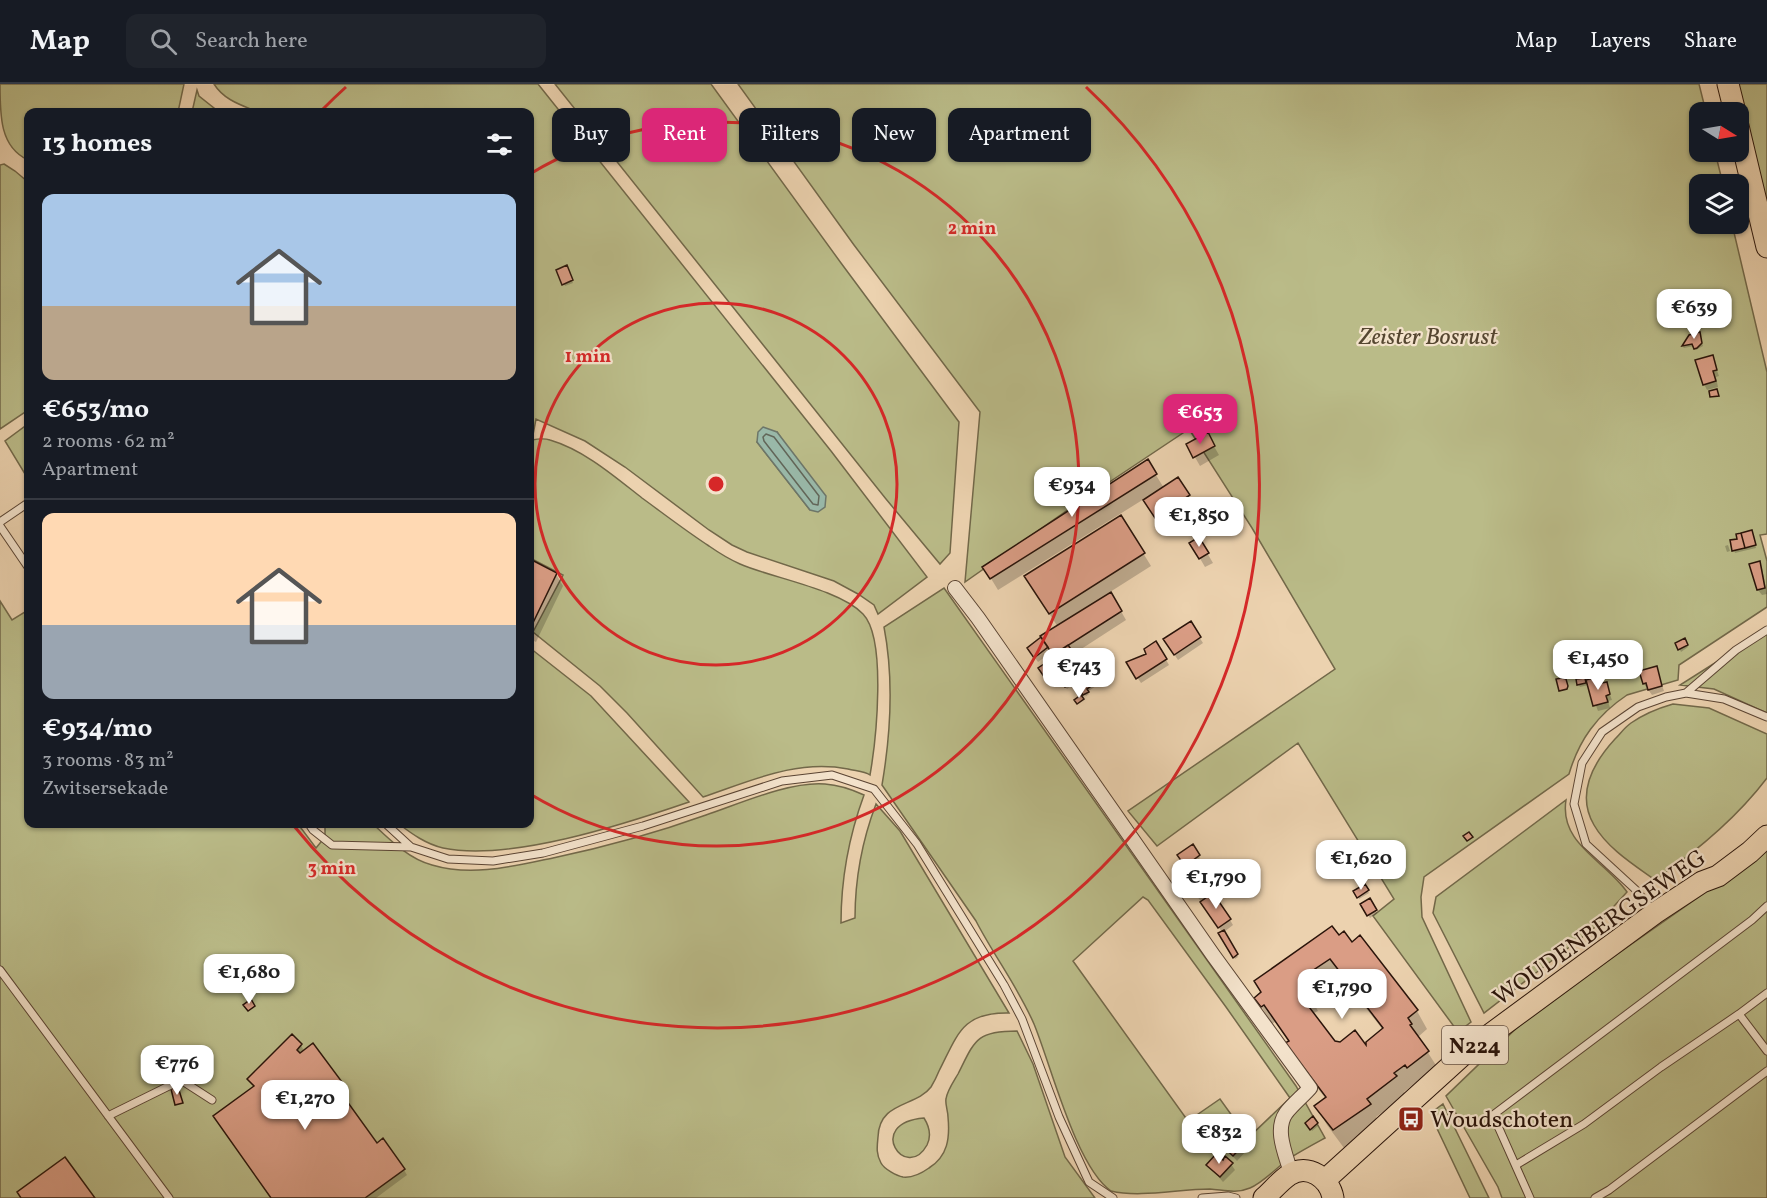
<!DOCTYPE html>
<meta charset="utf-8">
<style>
body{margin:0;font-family:Vollkorn,serif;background:#20242c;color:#f1f3f6;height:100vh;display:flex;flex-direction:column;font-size:22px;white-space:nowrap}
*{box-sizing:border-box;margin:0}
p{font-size:20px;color:#9ea1a6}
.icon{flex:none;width:33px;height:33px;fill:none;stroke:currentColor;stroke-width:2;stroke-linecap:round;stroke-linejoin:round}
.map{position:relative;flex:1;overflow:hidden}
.details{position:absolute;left:24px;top:24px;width:510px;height:720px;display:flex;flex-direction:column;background:#171b24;border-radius:12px;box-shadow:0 2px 4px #0004}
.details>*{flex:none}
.banner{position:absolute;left:552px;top:24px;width:570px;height:54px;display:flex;gap:12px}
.needle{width:39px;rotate:101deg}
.buttons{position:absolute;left:1689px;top:18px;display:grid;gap:12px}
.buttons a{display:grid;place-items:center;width:60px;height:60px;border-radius:12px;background:#171b24;box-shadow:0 2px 4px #0004;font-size:30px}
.price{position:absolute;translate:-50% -51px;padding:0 14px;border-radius:12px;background:#fff;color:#222;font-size:20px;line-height:39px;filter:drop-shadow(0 2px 3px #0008)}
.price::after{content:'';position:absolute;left:50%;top:36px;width:18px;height:14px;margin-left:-9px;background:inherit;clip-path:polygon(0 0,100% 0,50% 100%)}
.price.on{background:#db2777;color:#fff}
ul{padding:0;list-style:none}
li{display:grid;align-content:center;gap:12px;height:318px;padding:0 18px}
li+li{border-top:2px solid #363941}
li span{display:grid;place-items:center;height:186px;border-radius:12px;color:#555}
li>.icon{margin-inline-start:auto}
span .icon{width:108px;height:108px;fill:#fffc;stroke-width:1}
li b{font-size:26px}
h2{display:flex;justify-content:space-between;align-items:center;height:72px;padding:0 18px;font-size:26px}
.chip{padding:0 21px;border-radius:12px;background:#171b24;box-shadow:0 2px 4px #0004;font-size:21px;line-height:54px}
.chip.on{background:#db2777;color:#fff}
header{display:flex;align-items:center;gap:36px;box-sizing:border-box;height:84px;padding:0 30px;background:#171b24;border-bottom:2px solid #363941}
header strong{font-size:28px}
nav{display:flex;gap:33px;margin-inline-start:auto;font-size:21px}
.search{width:420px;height:54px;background:#20242c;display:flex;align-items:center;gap:15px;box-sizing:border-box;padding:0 21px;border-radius:12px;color:#9ea1a6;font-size:22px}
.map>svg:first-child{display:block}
</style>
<header>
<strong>Map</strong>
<div class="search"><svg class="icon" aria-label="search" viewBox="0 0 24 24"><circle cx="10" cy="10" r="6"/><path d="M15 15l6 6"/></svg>Search here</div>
<nav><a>Map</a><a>Layers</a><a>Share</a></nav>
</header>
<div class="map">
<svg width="1767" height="1114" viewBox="0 0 1767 1114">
<rect width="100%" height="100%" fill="#ecd2af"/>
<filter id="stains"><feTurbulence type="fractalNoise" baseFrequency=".00333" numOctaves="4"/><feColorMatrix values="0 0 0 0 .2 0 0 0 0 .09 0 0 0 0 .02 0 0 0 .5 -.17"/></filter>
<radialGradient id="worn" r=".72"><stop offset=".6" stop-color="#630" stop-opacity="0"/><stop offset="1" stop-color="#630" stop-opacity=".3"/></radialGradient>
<path fill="#babb88" stroke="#726849" stroke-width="1.5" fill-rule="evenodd" d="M0,0H184L178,28H28V76C0,63 0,32 0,0Z
M214,0H538L831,367L927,493L878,530L874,521L858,510L834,497L747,468L732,461L709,446L625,383L585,357L536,335L532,356C537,355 544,354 550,356C584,366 614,392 642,414C664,430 686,447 709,462C719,469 729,475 740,480C772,494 839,505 863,530C887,555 876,657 870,691C864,687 855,687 848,685C796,675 751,697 703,713L627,629L600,602L533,548L563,491L530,474V28H258C241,21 224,16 214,0ZM777,348L783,357L810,426L757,358Z
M555,0H711L841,179L959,338L950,469L940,480L886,415Z
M738,0H1699L1706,28H1700V68H1715L1723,100H1700V140H1732L1767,288V450L1760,451L1767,477V523L1679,581L1678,596L1627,611C1597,631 1579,656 1569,690L1424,793L1421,813L1422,833L1471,938L1458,948L1373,832L1394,815L1298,659L1157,762L1128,727L1335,585L1252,444L1189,345L1072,423L965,498L980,328L854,161Z
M1732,0H1767V138Z
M197,6L199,12L219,28H192Z
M4,80L15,87L28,98V326L0,345V81Z
M28,340V390H25L5,357Z
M944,504L1296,1002L1325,1054C1314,1060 1301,1067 1290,1074C1277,1083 1264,1098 1250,1104C1236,1110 1224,1106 1210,1105C1179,1105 1140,1114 1111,1107C1076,1083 1051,981 1034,940C1018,903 994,872 976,837L882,701C891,648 894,595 884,543ZM1143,813L1148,816L1226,923L1290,1014L1248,1054L1220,1015L1188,1037L1073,877Z
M0,517L12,536L28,526V740H298L316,764L325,753V740H373C390,756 409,775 432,781C472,793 514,782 553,774C605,763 656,749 706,731C739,720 790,697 825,700C839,701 851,705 864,711C849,752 841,794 841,839L855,834C855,795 862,757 876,720L900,747L1009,929C962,928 958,950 939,987C937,992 934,998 931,1003C916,1023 879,1017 878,1053C877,1063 876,1070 881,1079C884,1085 897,1092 903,1093C912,1094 922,1089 929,1084C948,1072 950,1054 948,1033C948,1027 945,1020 946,1015C947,1007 954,997 958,990C975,956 976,947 1017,947L1033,980L1065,1073L1095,1114H0Z
M1767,546V629L1714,605L1680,601Z
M530,564L591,612L689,718C625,740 509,778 443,764C426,760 412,750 399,740H530Z
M1673,620L1709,624L1767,650V694C1736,735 1697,767 1655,796C1634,781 1607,764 1594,741C1576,710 1593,679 1615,655C1620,650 1625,643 1631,639C1644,630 1659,624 1673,620Z
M1566,716C1559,760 1606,777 1627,808L1594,844L1484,929L1433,829L1436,813Z
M1767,765V1114H1502L1498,1103L1446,1012L1529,932Z
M1443,1020L1489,1114H1470L1433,1036L1432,1028Z
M924,1034C929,1042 932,1051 927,1061C906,1099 864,1039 924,1034Z"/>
<path fill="#99b8a8" stroke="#6d7669" stroke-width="1.5" d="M763,343L777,348L826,412L825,423L818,428L810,426L757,358L758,348Z"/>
<path fill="#0003" fill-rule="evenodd" d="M566,183L573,199L565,202L558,187Z
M1690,252H1700L1703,262L1696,266L1694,262L1684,264L1683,263Z
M1712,273L1719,292L1716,293L1718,303L1707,306L1704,300Z
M1207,350L1219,371L1200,382L1188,361Z
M1147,377L1164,404L1178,395L1192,417L1159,439L1144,415L998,506L984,483Z
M1121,433L1151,482L1110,508L1126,536L1072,571L1075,577L1073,579L1069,573L1059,579L1052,568L1038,578L1032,570L1058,543L1033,505Z
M1753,450L1756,464L1735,469L1731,457Z
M1199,455L1213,479L1205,483L1191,459Z
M1728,461L1730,467L1727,468L1725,462Z
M530,477L556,490L563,502L536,558L530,555Z
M1759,479L1762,484L1767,510L1762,511L1758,506Z
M1190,539L1203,559L1178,576L1168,561Z
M1685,556L1688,563L1681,568L1677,560Z
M1156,559L1169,581L1141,599L1128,579L1148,570Z
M1056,581L1071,602L1067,605L1059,596L1052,602L1043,590Z
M1656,584L1664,607L1652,611L1644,600L1641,588Z
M1089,590L1096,602L1087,608L1089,610L1086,612L1076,598Z
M1599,594L1603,601L1606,600L1612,616L1608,617L1610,624L1598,627L1588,601L1580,603L1577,597L1585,598Z
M1193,762L1200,774L1187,783L1179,772Z
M1183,792L1204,799L1230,836L1233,841L1224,848L1238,873L1235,875L1220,850L1222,848Z
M1365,802L1369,809L1359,815L1355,808Z
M1370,816L1377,829L1370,834L1362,821Z
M1338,853L1352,860L1359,854L1417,927L1427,945L1418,953L1439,986L1419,1001L1416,998L1404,1008L1406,1011L1376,1033L1380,1039L1344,1064L1327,1041L1316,1022L1326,1015L1297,978L1289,958L1275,938L1272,940L1256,914ZM1341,892L1383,946L1368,966L1334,958L1312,930L1318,927L1311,914Z
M301,961L304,967L313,961L344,1004L338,1008L376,1061L404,1086L407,1091L376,1114H272L255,1003L249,995Z
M1313,1035L1318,1042L1312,1047L1307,1039Z
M1227,1045L1230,1049L1245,1059L1248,1065L1237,1077L1210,1047Z
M1223,1078L1231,1080L1235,1086L1223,1098L1208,1081Z"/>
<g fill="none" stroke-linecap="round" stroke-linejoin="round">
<path stroke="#626659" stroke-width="1.5" d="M766,350L774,353L819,412L818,421L813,420L764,357L763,353Z"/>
</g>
<path fill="#da9d85" stroke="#2a140a" stroke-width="1.5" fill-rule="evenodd" d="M567,181L573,196L562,201L556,186Z
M1700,248L1702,259L1697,264L1694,265L1692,260L1682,262L1689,251Z
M1713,271L1717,286L1713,287L1716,297L1703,301L1695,276Z
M1717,305L1719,312L1710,313L1709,307Z
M1208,348L1215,362L1193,374L1186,360Z
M1148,375L1157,390L990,495L982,483Z
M1178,393L1190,411L1155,434L1143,416Z
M1121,431L1145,469L1049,530L1024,492Z
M1752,446L1756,461L1745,464L1741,449Z
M1741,449L1745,464L1732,467L1730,456L1737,455L1736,450Z
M1199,453L1209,469L1199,475L1189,459Z
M530,475L557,489L530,545Z
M1760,477L1765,504L1757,506L1749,480Z
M1111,508L1122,527L1053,571L1040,552Z
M1191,537L1201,553L1174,571L1163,555Z
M1041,553L1048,563L1034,574L1027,564Z
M1685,554L1688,561L1678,566L1675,559Z
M1156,557L1167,575L1136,595L1126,578L1146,570L1144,565Z
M1068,561L1075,571V575L1070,578L1062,565Z
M1047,578L1050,583L1056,579L1064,590L1058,595L1055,592L1047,597L1038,584Z
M1657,582L1662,602L1648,606L1646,599L1643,600L1639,587Z
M1089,588L1096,599L1087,605L1089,608L1083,611L1074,598Z
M1065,591L1071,599L1065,603L1059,596Z
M1600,592L1602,599L1607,598L1610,610L1606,612L1608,618L1593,622L1586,596Z
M1562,594L1566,595L1568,602L1567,605L1559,607L1556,595Z
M1585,594L1586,599L1577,601L1576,595Z
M1081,611L1084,615L1077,620L1074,616Z
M1469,748L1473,753L1467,757L1463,752Z
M1193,760L1200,771L1185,782L1177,771Z
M1194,782L1206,798L1193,807L1181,791Z
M1365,800L1369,806L1357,814L1353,807Z
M1213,809L1231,835L1218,844L1200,818Z
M1370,814L1377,826L1367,832L1360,820Z
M1332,842L1339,851L1344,847L1352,858L1360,851L1418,926L1408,934L1412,940L1410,941L1429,967L1407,984L1405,981L1394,989L1397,992L1367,1015L1371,1020L1333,1046L1314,1022L1326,1013L1285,959L1289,957L1264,921L1261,923L1254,914L1261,908L1254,897ZM1330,875L1383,944L1366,958V961L1355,946L1340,958L1335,957L1303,915V912L1309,908L1300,895Z
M1224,846L1238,870L1233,874L1218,849Z
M251,915L255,922L248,927L243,921Z
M292,950L302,960L297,966L300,969L313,959L342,998L336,1002L377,1059L383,1054L405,1085L365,1114H271L213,1032L254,1002L247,995Z
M178,1003L183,1019L175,1021L171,1005Z
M1218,1031L1229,1044L1216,1055L1205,1042Z
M1313,1032L1318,1039L1310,1046L1305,1039Z
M1232,1045L1246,1058L1233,1072L1219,1059Z
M1216,1070L1223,1076L1225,1072L1233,1079L1220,1093L1206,1081Z
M65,1073L95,1114H21L17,1108Z"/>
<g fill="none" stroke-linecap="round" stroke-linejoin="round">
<defs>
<path id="service" d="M0,438L28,419
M0,442L28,483
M1686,609L1736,566L1767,546
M309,740L313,746L332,761L411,763
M386,740L411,763L448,775L493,777L543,769L643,742L782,697L832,691L874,705L917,760L1004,901L1022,935L1059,1033L1089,1098L1113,1114
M1653,827L1636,806L1586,760L1574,720L1582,679L1602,648L1638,623L1666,613L1686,609L1724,615L1767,633
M0,886L169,1114
M1739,930L1767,909
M108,1032L181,996L212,1016
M1516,1081L1584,1040L1661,983L1739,930L1767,967
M1202,1114L1228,1112L1236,1114
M1530,1114L1493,1031L1752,836L1767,822
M1595,1114L1609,1106L1767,987"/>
<path id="minor" d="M955,504L978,534L1213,871L1310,1004C1303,1012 1293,1020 1286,1029C1274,1046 1286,1071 1291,1089"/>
<path id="primary" d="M1728,0L1735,28
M1738,42L1767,163
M1325,1096L1465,969L1655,829L1702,798L1718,792L1750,768L1767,752
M1264,1114C1272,1107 1280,1097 1289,1091C1308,1078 1330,1095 1333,1114"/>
</defs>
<use href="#service" stroke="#5a4433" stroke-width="9"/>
<use href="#minor" stroke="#5a4433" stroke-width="16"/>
<use href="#primary" stroke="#2a140a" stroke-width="23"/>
<use href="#service" stroke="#f3e2cb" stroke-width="7"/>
<use href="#minor" stroke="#f3e2cb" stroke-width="14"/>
<use href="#primary" stroke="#ecd2af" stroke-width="21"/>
</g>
<g fill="none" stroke="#d62828" stroke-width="3">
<circle cx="716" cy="400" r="181"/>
<path d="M530 90A362 362 0 1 1 530 710"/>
<path d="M322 26A543 543 0 0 1 346 3M1086 3A543 543 0 1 1 294 742"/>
</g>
<defs>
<symbol id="bus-square" viewBox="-11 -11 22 22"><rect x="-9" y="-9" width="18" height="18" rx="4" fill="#8f2418" stroke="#f3e2cb"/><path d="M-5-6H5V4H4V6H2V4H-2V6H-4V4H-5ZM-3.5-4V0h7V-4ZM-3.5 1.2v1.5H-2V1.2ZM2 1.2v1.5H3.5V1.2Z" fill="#fff"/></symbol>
</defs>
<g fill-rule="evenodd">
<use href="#bus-square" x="1396" y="1020" width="30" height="30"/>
</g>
<g text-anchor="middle" stroke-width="4.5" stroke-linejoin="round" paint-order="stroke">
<rect fill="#f3e2cb" stroke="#665244" stroke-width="1.5" x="1442" y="942" width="66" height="38" rx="4.5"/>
<g font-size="22" font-weight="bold" fill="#2a140a">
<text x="1475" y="969">N224</text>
</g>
<g font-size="24" font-style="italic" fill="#554630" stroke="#f3e2cb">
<text x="1428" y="260">Zeister Bosrust</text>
</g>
<g font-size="24" fill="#2a140a" stroke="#f3e2cb">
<text transform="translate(1599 843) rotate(-35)" y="8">WOUDENBERGSEWEG</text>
</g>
<g font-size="24" fill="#2a140a" stroke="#f3e2cb" text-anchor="start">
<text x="1430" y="1043">Woudschoten</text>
</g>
</g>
<circle cx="716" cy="400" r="9" fill="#d62828" stroke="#f3e2cb" stroke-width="3"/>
<g font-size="18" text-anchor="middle" font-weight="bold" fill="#d62828" stroke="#f3e2cb" stroke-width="4.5" stroke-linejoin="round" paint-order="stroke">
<text x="972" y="150">2 min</text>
<text x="588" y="278">1 min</text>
<text x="332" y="790">3 min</text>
</g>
<rect width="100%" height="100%" filter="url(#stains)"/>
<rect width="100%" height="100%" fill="url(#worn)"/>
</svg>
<div class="buttons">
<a><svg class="needle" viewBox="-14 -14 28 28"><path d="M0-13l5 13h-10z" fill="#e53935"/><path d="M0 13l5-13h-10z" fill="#9ea1a6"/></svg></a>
<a><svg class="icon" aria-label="layers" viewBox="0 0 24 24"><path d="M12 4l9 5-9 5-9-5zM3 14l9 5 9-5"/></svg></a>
</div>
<b class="price" style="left:1694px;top:256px">€639</b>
<b class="price on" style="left:1200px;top:361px">€653</b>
<b class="price" style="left:1072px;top:434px">€934</b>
<b class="price" style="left:1199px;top:464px">€1,850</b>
<b class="price" style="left:1598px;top:607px">€1,450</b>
<b class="price" style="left:1079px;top:615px">€743</b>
<b class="price" style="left:1361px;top:807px">€1,620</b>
<b class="price" style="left:1216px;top:826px">€1,790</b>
<b class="price" style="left:249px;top:921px">€1,680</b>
<b class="price" style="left:1342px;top:936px">€1,790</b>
<b class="price" style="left:177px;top:1012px">€776</b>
<b class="price" style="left:305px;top:1047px">€1,270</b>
<b class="price" style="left:1219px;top:1081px">€832</b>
<div class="banner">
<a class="chip">Buy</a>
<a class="chip on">Rent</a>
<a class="chip">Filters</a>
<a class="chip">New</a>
<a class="chip">Apartment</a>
</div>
<section class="details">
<h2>13 homes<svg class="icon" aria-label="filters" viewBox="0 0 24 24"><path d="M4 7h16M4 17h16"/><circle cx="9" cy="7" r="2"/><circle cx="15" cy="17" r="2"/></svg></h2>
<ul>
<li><span style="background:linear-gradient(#a9c7e8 60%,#b9a48a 0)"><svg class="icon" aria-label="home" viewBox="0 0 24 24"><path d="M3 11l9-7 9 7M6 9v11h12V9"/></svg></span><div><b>€653/mo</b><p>2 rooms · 62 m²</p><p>Apartment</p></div></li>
<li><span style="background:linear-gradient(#ffd9b3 60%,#9aa5b1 0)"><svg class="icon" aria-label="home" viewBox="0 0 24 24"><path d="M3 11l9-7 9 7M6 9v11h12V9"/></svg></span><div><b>€934/mo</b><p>3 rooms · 83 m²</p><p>Zwitsersekade</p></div></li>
</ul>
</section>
</div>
